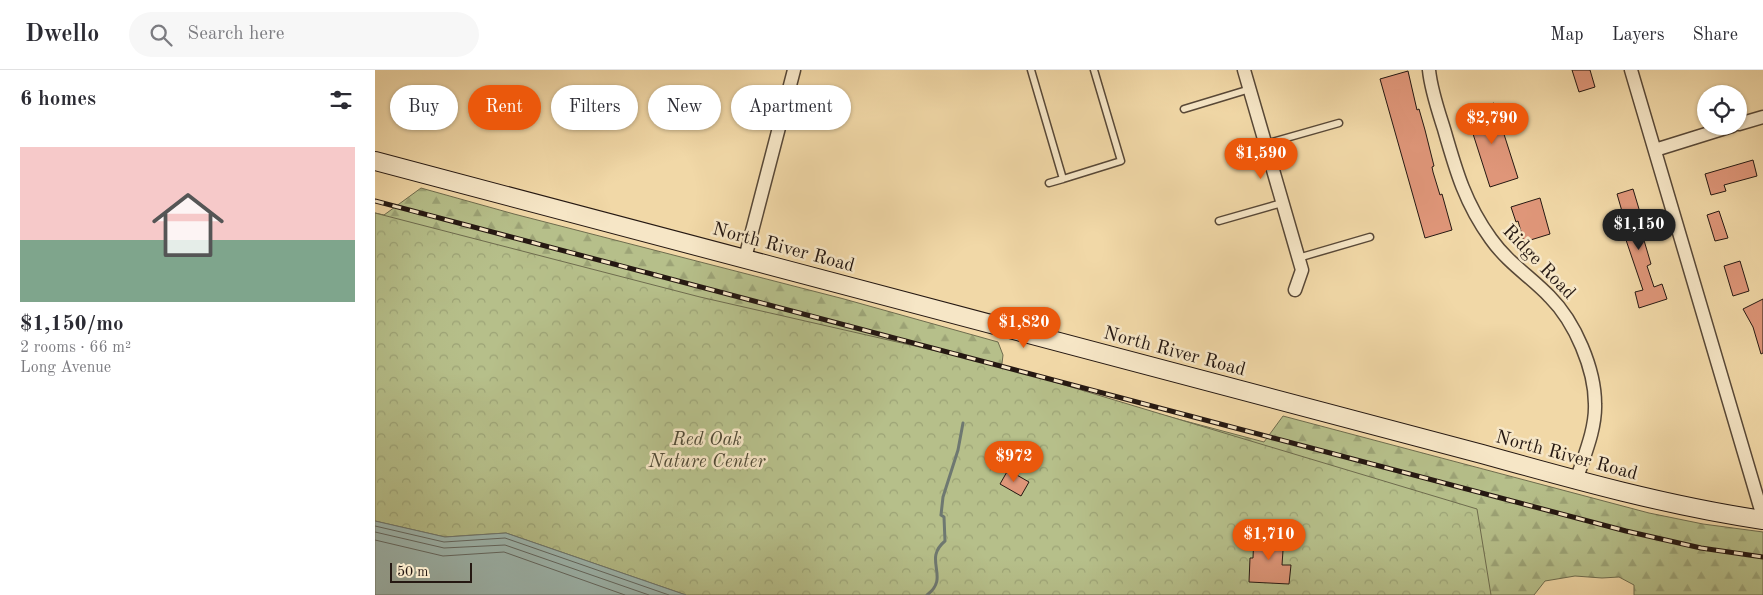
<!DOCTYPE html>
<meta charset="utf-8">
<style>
body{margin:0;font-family:"Old Standard TT",serif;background:#f7f7f7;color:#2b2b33;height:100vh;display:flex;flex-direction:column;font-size:19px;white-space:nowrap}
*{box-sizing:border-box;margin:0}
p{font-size:16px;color:#7c7c81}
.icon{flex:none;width:28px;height:28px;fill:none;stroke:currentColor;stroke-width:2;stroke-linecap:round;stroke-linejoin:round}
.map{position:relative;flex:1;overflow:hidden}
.side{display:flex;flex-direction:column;background:#fff;width:375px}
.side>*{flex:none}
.guide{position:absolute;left:15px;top:15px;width:475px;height:45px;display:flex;gap:10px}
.controls{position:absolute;left:1322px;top:15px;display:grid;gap:10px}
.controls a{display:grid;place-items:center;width:50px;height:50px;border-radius:50%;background:#fff;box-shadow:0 1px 4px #0004;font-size:25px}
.scale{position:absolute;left:15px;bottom:12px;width:82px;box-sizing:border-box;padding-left:5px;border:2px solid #251812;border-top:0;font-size:14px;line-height:18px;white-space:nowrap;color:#251812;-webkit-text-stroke:4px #f6e6c6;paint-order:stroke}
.price{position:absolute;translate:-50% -42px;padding:0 11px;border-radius:18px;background:#ea580c;color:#fff;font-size:16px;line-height:32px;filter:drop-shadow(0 1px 2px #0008)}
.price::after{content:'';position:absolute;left:50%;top:30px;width:15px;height:11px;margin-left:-8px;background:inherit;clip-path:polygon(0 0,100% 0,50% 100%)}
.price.active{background:#222;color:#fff}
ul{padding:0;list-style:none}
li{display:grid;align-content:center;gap:10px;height:265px;padding:0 20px}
li span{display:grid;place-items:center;height:155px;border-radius:0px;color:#555}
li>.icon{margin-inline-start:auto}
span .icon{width:90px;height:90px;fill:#fffc;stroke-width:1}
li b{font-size:21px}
h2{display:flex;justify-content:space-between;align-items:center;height:60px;padding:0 20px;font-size:21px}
.pill{padding:0 18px;border-radius:22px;background:#fff;box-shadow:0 1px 4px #0004;font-size:18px;line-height:45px}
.pill.active{background:#ea580c;color:#fff}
header{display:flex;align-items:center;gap:30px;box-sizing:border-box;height:70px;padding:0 25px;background:#fff;border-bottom:1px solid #e1e1e2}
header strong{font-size:24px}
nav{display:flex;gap:28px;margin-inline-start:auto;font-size:18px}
.search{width:350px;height:45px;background:#f7f7f7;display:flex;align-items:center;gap:12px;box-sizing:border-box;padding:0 18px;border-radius:28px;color:#7c7c81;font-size:19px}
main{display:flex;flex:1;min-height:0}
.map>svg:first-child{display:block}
</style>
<header>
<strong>Dwello</strong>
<div class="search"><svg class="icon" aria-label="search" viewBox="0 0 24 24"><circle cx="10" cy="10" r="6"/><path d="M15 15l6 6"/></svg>Search here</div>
<nav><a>Map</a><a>Layers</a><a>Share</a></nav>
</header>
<main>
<section class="side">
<h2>6 homes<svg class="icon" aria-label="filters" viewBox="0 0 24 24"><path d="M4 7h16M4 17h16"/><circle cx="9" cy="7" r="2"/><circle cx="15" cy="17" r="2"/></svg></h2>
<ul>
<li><span style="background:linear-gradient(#f6c9c9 60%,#7fa58c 0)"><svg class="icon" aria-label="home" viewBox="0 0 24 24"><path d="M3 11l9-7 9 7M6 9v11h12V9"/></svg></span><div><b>$1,150/mo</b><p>2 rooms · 66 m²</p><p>Long Avenue</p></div></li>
</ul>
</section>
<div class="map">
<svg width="1388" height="525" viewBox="0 0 1388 525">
<defs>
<pattern id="forest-firs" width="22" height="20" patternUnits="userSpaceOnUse" patternTransform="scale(1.25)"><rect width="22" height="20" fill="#b6bf8a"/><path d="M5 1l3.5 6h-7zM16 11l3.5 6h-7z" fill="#9ca376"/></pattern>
<pattern id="park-crowns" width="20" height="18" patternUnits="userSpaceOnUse" patternTransform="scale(1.25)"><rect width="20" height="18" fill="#b6bf8a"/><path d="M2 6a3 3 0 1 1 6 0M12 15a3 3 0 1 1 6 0" fill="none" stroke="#9ca376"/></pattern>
</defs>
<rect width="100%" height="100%" fill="#f1d8a7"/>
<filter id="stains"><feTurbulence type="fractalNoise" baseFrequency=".004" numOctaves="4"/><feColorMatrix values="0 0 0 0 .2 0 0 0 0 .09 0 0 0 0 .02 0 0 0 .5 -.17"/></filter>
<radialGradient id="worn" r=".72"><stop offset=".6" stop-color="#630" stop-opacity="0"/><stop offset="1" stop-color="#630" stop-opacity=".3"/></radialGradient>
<path fill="url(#forest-firs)" stroke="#6e6c4e" d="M46,118L139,144L469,229L623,272L628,285L626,302L889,372L908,346L1274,443L1328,454L1388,462V525H1259V515L1244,507L1227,508L1200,506L1170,511L1159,525H311L131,463L70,467L0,451V143L9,145Z"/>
<path fill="url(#park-crowns)" stroke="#6e6c4e" d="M0,143L325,227L623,295L1102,439L1116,525H311L131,463L70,467L0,451Z"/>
<path fill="#9eb8b1" stroke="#6e7871" d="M0,451L70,467L131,463L311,525H0Z"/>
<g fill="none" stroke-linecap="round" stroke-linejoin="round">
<path stroke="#626862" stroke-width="1" d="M0,456L69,472L130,468L294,525
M0,462L69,478L130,475L274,525
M0,470L68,486L129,482L250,525"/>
<path stroke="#6e7871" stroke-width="3" d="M552,525C576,507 547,490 570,471L569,447L566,445L568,427L583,380L588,353"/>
</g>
<path fill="#df9679" stroke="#251812" d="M1197,0H1215L1220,17L1204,22Z
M1033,1L1042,40L1044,39L1050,60L1059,96L1057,97L1058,102L1065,125L1067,124L1077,160L1050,168L1005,9Z
M1119,33L1143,108L1115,117L1091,42Z
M1378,90L1382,106L1349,115L1351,121L1336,125L1330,104Z
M1258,119L1267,149L1263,150L1276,194L1272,196L1279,217L1287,214L1292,229L1264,238L1260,222L1268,220L1251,170L1255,169L1242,124Z
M1165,128L1175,164L1149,172L1143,151L1141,152L1136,137Z
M1344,141L1353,168L1340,171L1332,145Z
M1365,191L1374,221L1358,226L1349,196Z
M1388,229V283L1386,284L1378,257L1368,239Z
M633,400L654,412L646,426L625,414Z
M879,464L909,466L907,495H916L914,514L874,512L875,488H878Z"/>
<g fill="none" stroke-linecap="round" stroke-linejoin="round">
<defs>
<path id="lane" d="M656,0L688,109L746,91L719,0
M809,39L875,19
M890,74L964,53
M674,113L688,109
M844,151L907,133
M923,188L995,167"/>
<path id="street" d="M869,0L927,200L920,220
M1054,0C1056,20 1063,40 1069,59C1081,101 1090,133 1116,169C1133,193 1156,207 1175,227C1200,252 1220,299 1220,334C1221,359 1209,386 1201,411
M1256,0L1388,447
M1364,54L1388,47
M1280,80L1357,56
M370,188L419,0"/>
<path id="secondary" d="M0,91L1107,384C1200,410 1293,436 1388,450"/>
</defs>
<use href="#lane" stroke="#584837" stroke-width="9"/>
<use href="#street" stroke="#584837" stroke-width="15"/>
<use href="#secondary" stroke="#251812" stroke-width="20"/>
<use href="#lane" stroke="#f6e6c6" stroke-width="6"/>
<use href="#street" stroke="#f6e6c6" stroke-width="12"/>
<use href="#secondary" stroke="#f6e6c6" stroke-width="18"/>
<defs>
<path id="rail" d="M0,131L1251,461L1326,478L1388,487"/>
</defs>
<use href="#rail" stroke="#251812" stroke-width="5"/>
<use href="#rail" stroke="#f6e6c6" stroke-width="3" stroke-dasharray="9" stroke-linecap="butt"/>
</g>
<g text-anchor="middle" stroke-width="5" stroke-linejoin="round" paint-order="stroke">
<g font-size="19" fill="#251812" stroke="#f6e6c6">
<text transform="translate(409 176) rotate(15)" y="7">North River Road</text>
<text transform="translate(1165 191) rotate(46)" y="7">Ridge Road</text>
<text transform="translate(800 280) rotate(15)" y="7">North River Road</text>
<text transform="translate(1192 384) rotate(15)" y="7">North River Road</text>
</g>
<g font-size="19" font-style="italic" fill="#504a36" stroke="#f6e6c6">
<text x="332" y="375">Red Oak<tspan x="332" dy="22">Nature Center</tspan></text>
</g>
</g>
<rect width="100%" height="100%" filter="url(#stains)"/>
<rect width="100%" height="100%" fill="url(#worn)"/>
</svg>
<div class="controls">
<a><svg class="icon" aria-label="locate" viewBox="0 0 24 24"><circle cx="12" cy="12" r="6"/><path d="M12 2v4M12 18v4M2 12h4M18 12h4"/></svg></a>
</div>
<div class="scale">50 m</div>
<b class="price" style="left:1117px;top:75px">$2,790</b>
<b class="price" style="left:886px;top:110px">$1,590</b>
<b class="price active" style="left:1264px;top:181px">$1,150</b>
<b class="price" style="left:649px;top:279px">$1,820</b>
<b class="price" style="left:639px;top:413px">$972</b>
<b class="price" style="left:894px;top:491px">$1,710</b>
<div class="guide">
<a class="pill">Buy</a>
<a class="pill active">Rent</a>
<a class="pill">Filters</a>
<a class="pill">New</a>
<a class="pill">Apartment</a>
</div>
</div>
</main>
